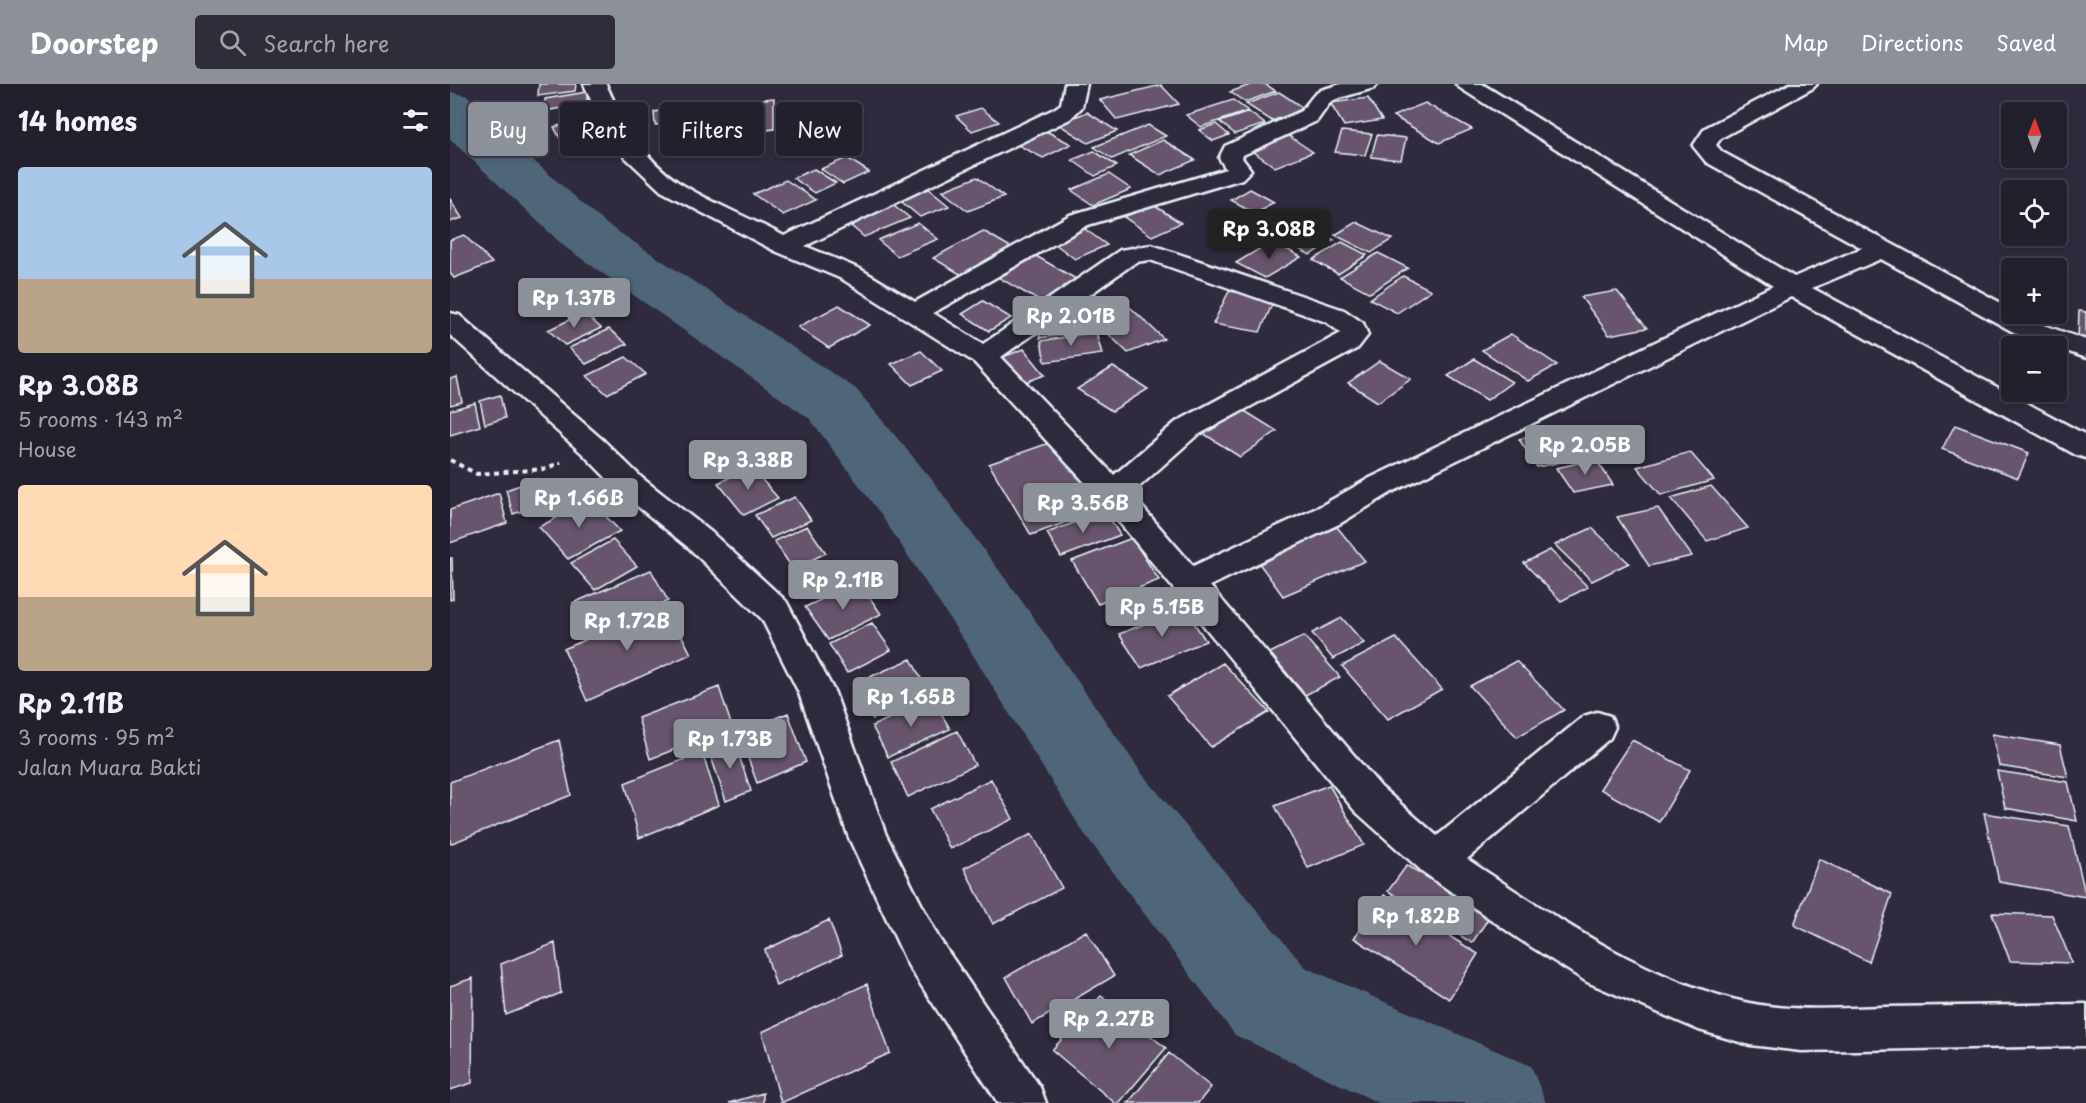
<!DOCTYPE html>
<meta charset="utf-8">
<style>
body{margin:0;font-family:"Playpen Sans",sans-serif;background:#2f2d3a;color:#f1f3f6;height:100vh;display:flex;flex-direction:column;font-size:22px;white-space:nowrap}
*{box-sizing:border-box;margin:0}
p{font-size:20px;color:#a3a3aa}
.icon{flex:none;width:33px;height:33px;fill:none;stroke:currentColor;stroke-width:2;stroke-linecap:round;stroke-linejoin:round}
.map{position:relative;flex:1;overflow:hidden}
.side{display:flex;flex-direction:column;background:#23202e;width:450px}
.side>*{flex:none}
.banner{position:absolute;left:18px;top:18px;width:570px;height:54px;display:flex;gap:12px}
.needle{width:39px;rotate:1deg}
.controls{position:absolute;left:1551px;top:18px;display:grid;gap:12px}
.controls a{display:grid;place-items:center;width:66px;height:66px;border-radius:6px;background:#23202e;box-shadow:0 3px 9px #0003,0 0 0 2px #403e4a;font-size:30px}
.price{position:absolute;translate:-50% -51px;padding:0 14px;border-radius:6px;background:#8c9099;color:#fff;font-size:20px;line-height:39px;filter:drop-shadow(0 2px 3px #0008)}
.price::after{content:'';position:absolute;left:50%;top:36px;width:18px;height:14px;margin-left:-9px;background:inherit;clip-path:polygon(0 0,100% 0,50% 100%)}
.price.current{background:#222;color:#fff}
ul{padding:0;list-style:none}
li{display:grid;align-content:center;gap:12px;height:318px;padding:0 18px}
li span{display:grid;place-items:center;height:186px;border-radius:6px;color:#555}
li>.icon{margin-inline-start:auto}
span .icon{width:108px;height:108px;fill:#fffc;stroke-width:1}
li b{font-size:26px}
h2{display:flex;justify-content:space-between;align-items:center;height:72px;padding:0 18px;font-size:26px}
.pill{padding:0 21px;border-radius:6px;background:#23202e;box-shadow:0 3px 9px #0003,0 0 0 2px #403e4a;font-size:21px;line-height:54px}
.pill.current{background:#8c9099;color:#fff}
header{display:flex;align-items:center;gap:36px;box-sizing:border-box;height:84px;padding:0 30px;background:#8c9099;color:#fff}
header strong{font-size:28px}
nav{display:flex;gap:33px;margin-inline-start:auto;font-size:21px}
.search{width:420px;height:54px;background:#2f2d3a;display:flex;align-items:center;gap:15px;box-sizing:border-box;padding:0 21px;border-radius:6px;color:#a3a3aa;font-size:22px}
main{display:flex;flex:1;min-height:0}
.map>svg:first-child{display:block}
</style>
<header>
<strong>Doorstep</strong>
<div class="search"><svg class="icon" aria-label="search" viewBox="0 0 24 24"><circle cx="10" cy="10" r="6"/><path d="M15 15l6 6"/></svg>Search here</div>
<nav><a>Map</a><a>Directions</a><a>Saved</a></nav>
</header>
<main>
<section class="side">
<h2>14 homes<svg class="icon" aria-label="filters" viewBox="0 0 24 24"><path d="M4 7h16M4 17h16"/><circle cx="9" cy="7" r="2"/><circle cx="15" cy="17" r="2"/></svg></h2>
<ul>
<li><span style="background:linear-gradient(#a9c7e8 60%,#b9a48a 0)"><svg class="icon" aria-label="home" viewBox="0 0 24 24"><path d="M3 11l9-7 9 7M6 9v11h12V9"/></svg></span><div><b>Rp 3.08B</b><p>5 rooms · 143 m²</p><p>House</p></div></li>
<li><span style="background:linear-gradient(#ffd9b3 60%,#b9a48a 0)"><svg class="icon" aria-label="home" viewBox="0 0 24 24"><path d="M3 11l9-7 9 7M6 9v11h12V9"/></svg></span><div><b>Rp 2.11B</b><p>3 rooms · 95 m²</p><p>Jalan Muara Bakti</p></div></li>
</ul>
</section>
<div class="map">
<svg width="1636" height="1019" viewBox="0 0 1636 1019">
<rect width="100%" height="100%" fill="#2f2a3d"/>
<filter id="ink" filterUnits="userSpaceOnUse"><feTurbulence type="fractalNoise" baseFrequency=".0167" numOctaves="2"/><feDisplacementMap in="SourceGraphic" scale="12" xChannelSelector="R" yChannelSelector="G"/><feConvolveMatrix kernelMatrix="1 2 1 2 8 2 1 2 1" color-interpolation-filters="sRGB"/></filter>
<g filter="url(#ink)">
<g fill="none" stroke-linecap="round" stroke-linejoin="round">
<path fill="#4f667a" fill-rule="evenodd" d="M0,8L18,12L46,44L155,139L406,305L479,392L571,516L693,691L855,883L1081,982L1096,1019H929L785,951L631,745L515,558L429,428L360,335L115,163L0,55Z"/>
</g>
<path fill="#67546d" stroke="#e8f1f8" stroke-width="1.5" d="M89,0H126L125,7L88,12Z
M803,0H815L826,7L795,18L780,8Z
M711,1L729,20L667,36L650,16Z
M137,8V20L94,27L95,15Z
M829,8L855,25L822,37L796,20Z
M324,14V45L287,50L288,18Z
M918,14L932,36L894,42L880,19Z
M783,16L798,27L751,43L736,31Z
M260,19L263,31L205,41L204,28Z
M975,19L1022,45L989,59L943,32Z
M531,24L549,38L522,47L506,32Z
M637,28L667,47L638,59L608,40Z
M799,28L815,40L785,50L770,38Z
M142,33L152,50L113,60L104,43Z
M766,40L779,51L763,57L749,46Z
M698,41L716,52L662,75L644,63Z
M592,45L621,60L593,74L564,59Z
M892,47L922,50L915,71L885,68Z
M927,51L956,54L951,76L921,73Z
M839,52L863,68L825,83L801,66Z
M713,56L745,76L710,91L679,71Z
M644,67L667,82L645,92L622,76Z
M397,74L419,88L393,100L371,85Z
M364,85L386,99L365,109L343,94Z
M659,90L681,105L643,121L621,106Z
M527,93L554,113L518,127L492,107Z
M336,96L366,116L333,131L303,110Z
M476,103L499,122L470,133L447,114Z
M800,105L824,118L805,129L781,116Z
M0,115L12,134L0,138Z
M440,118L460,134L414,153L394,136Z
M702,120L731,139L702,152L674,133Z
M847,137L884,156L860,171L823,151Z
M906,138L942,155L921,169L885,151Z
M468,139L488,155L447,172L428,156Z
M632,143L657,161L625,175L601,157Z
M533,147L564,165L515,193L483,174Z
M14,151L42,179L4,194L0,189V156Z
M822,157L851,173L815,194L786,179Z
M892,158L917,171L888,190L863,176Z
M928,169L958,184L920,209L890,193Z
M586,172L633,199L596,221L548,193Z
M953,192L981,206L947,229L920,215Z
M779,207L825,214L810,248L763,240Z
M1167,207L1197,244L1159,251L1131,213Z
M533,217L561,234L539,247L512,230Z
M389,221L420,241L379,264L348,243Z
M681,224L714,255L678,269L646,238Z
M1629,227L1636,228V258L1628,256Z
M134,229L151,244L115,261L98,246Z
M639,229L644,246L590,254L587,236Z
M159,245L177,260L136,280L119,264Z
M646,248L652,270L595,278L591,257Z
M1061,250L1107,281L1078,297L1032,266Z
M574,265L595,291L573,299L553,273Z
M471,267L492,287L462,301L441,280Z
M176,273L196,290L157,310L137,292Z
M1024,275L1062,298L1037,316L998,292Z
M930,277L961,295L928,318L898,299Z
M663,283L698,305L662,327L627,305Z
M7,293L12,318L0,321V295Z
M50,311L55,334L35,340L30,317Z
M25,319L30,342L0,351V326Z
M785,321L827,347L790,373L748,346Z
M1505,341L1579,369L1568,394L1492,365Z
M1127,343L1146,371L1087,383L1069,355Z
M608,356L652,425L581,451L539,380Z
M1240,368L1264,396L1211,411L1187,383Z
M1146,375L1163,401L1123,409L1106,384Z
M301,383L328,414L294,431L268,399Z
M87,395L95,419L63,430L56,406Z
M1261,402L1298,444L1257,457L1221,414Z
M49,409L57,439L0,459V426Z
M345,413L361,436L321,454L305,431Z
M140,416L170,447L118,475L89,443Z
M1208,424L1242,472L1199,482L1167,433Z
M655,427L670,451L611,473L597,449Z
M357,442L376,469L343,485L324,457Z
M887,443L915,477L833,512L806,475Z
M1142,444L1179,479L1142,497L1105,461Z
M682,454L709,496L648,520L622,477Z
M163,456L187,482L145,506L121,479Z
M1100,466L1138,503L1111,517L1074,479Z
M0,474H2L3,515L0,516Z
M201,486L218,517L139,552L123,519Z
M409,498L431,530L378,556L355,523Z
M216,521L241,570L137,617L114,565Z
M734,524L756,557L691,584L669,550Z
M892,534L914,559L883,575L862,549Z
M422,539L441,566L397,589L379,560Z
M854,552L890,593L855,611L820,569Z
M946,554L992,605L938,635L892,582Z
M461,575L479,610L423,635L406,599Z
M1066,577L1114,626L1067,653L1020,602Z
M773,579L819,628L761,663L717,612Z
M269,603L282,643L200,675L188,634Z
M483,615L500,645L438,673L422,642Z
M338,629L356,678L307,699L289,649Z
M507,647L525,681L458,713L441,678Z
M1542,650L1610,661L1618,693L1549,682Z
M283,654L301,707L276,717L258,664Z
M109,656L121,711L0,760V698Z
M1182,656L1240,686L1209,738L1150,705Z
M252,668L269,721L189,754L175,699Z
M1547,687L1618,698L1627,737L1555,724Z
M541,695L563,735L500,765L480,725Z
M879,701L914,761L858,784L825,722Z
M1534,729L1619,742L1636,813L1549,798Z
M582,750L612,804L543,840L514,784Z
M1369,775L1442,810L1419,878L1344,841Z
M957,781L1040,832L1022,859L938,807Z
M934,811L1028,870L999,915L904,854Z
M1542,829L1602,831L1622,879L1560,877Z
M379,836L392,871L326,902L315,866Z
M636,847L664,892L582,940L556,893Z
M105,859L111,909L56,931L51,880Z
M23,894L22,999L0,1006V902Z
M417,900L440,969L331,1019L312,948Z
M651,912L716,964L669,1019H665L602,966Z
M719,969L761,1003L748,1019H678Z
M313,1009V1019H279Z"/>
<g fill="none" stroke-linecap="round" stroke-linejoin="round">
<defs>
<path id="street" d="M134,0H156C172,37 193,75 228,98C261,119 300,134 334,152L604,25L611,20L615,0H637L632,23L620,35L355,162L410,185L465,218L620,131L776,85L769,74L775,62L851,27L864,11L871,6L891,0H928L924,4L886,15L879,20L867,37L793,71L792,74L801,86L792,95L638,141L483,229L533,260L670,166L702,161L894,226L913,239L918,251L908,264L746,352L681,410L743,482L869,423L920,394L1323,202L1010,4L1006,0H1032L1344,193L1412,164L1256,78L1243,62L1255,44L1340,0H1367L1363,4L1271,54L1266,61L1272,68L1562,225V230H1569L1585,238L1636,256V274L1567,250L1431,175L1362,204L1636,351V374L1626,371L1341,213L942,408L891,439L760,502L931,703L987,752L1134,632L1147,628L1160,632L1165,643L1160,654L1017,775C1105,833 1194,896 1299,919C1344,928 1391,924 1436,923C1502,922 1569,921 1636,920V962L1351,967L1300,961L1249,946L1137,898L1069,855L973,788L905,727L652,417L524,278L392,195L325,167L211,107L175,73L149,35ZM700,176L876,238L891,249L726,338L664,391L551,273L686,178Z"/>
<path id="secondary" d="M0,229L9,231L154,357L192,394L261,448L336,517L385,609L436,751L488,853L590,1003L596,1019H548L458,881L399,754L349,609L312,535L239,464L170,408L134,371L0,251Z"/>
</defs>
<use href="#street" stroke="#e8f1f8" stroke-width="5"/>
<use href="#secondary" stroke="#e8f1f8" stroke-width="5"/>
<path stroke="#e8f1f8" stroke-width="4" stroke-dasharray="5 4.5" stroke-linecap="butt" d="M0,376L27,390L95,385L111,378"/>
<use href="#street" fill="#2f2a3d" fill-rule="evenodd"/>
<use href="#secondary" fill="#2f2a3d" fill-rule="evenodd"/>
</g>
</g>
</svg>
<div class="controls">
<a><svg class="needle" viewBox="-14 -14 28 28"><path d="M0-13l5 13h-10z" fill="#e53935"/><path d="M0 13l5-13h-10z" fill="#a3a3aa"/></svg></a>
<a><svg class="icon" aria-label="locate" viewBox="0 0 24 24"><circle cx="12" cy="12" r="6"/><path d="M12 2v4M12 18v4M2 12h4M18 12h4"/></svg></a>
<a>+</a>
<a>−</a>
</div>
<b class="price current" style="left:819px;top:176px">Rp 3.08B</b>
<b class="price" style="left:124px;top:245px">Rp 1.37B</b>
<b class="price" style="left:621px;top:263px">Rp 2.01B</b>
<b class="price" style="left:1135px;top:392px">Rp 2.05B</b>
<b class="price" style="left:298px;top:407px">Rp 3.38B</b>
<b class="price" style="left:129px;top:445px">Rp 1.66B</b>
<b class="price" style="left:633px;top:450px">Rp 3.56B</b>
<b class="price" style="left:393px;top:527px">Rp 2.11B</b>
<b class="price" style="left:712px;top:554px">Rp 5.15B</b>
<b class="price" style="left:177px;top:568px">Rp 1.72B</b>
<b class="price" style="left:461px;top:644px">Rp 1.65B</b>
<b class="price" style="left:280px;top:686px">Rp 1.73B</b>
<b class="price" style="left:966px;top:863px">Rp 1.82B</b>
<b class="price" style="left:659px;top:966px">Rp 2.27B</b>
<div class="banner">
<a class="pill current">Buy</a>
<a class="pill">Rent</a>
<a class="pill">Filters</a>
<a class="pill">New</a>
</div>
</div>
</main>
